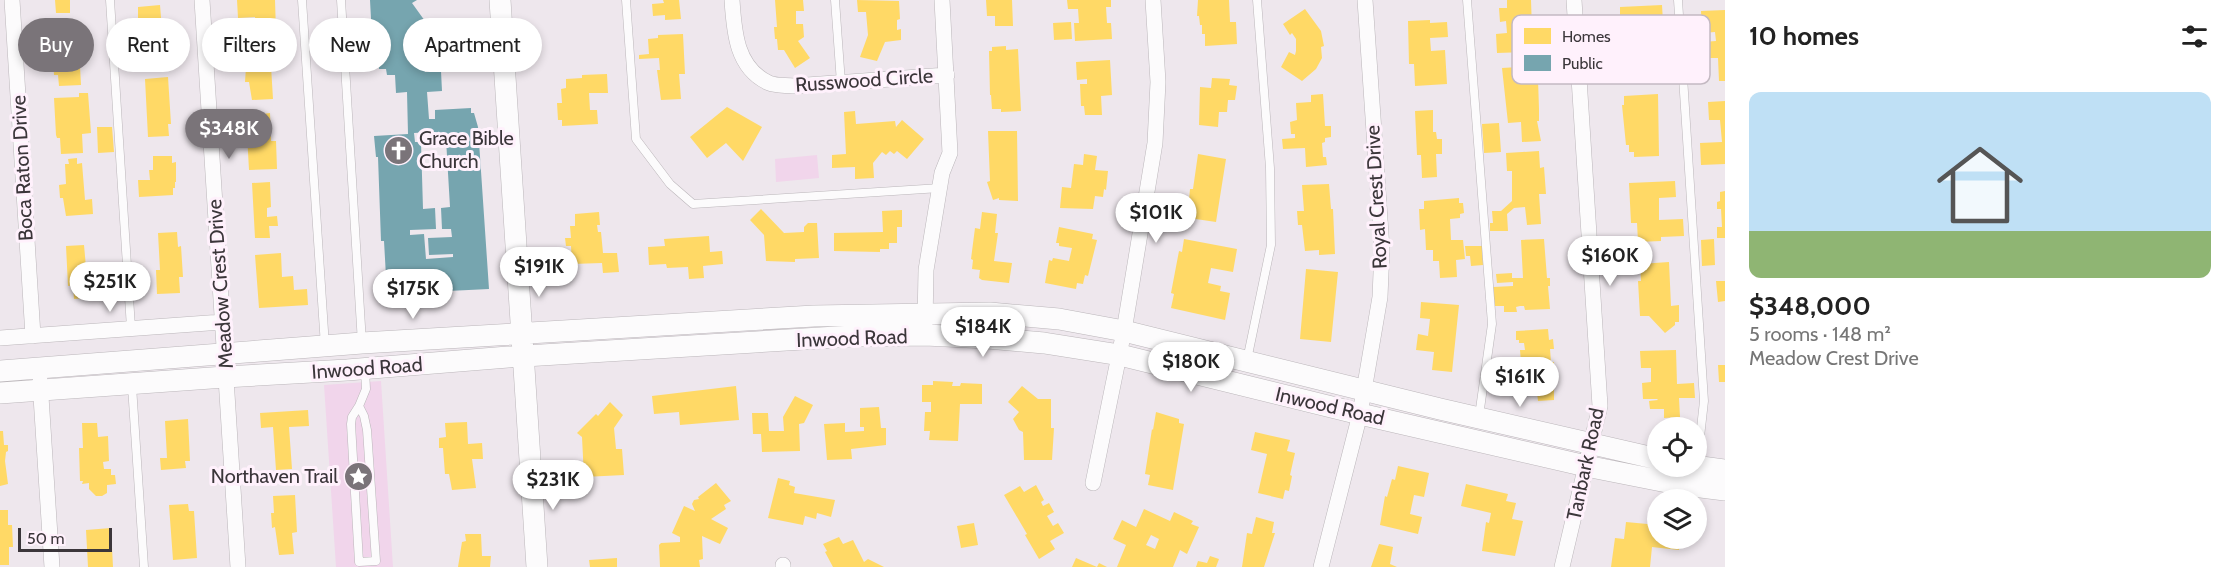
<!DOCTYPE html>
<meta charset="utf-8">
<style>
body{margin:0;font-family:Cabin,sans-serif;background:#f2f2f2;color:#222;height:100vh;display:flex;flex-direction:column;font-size:22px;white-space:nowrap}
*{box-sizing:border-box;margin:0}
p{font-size:20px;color:#767676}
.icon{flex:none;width:33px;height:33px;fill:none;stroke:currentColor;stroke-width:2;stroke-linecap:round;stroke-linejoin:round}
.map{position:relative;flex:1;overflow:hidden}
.side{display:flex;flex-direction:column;background:#fff;width:510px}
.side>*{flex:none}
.top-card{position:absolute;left:18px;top:18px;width:570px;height:54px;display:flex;gap:12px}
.fabs{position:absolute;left:1647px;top:417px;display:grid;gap:12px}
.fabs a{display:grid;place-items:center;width:60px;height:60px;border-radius:50%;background:#fff;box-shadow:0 3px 9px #0003;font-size:30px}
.scale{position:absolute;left:18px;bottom:15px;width:94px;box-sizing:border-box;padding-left:6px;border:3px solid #3b363a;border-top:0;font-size:16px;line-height:21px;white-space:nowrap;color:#3b363a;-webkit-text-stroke:4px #fff1fc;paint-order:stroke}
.price{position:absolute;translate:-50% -51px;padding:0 14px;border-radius:21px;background:#fff;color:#222;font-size:20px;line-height:39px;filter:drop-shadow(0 2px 3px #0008)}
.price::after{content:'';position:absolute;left:50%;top:36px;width:18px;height:14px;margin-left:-9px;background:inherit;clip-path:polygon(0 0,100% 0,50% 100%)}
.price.current{background:#7a7479;color:#fff}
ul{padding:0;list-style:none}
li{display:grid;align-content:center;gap:12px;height:318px;padding:0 24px}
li+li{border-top:2px solid #e0e0e0}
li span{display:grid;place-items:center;height:186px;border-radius:12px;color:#555}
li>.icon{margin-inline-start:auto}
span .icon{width:108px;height:108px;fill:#fffc;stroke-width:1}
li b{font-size:26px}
h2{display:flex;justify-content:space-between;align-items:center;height:72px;padding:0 24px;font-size:26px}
.tag{padding:0 21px;border-radius:27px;background:#fff;box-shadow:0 3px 9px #0003;font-size:21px;line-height:54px}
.tag.current{background:#7a7479;color:#fff}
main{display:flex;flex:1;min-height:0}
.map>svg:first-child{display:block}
</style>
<main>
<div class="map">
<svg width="1725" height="567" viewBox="0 0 1725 567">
<rect width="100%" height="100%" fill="#eee7ed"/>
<path fill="#f1d5eb" d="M817,155L819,178L776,182L775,159Z
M381,381L393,567H336L324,385Z"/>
<path fill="#ffd966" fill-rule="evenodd" d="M55,0H70V13H56Z
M237,0H275L276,32L256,33L255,17L238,18Z
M663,0H679L681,19L665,20V15L653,16L652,4L664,3Z
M775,0H803L804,11H796V24H803L804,37L798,41L810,58L795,68L784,50H778L777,39H775L774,27H777Z
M857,0L899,1L900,19L897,20V30L901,29V40L885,42L877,61L860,57L868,35L866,12H858Z
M986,0H1012L1013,26H995V16H987Z
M1067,0H1111V7H1106L1107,23H1111L1112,39L1075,41L1074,23H1079L1078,9H1068Z
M1198,0H1229L1230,22H1236L1237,44L1205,46V34H1202V25H1200L1199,16H1197Z
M1507,0H1531L1532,30L1531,40H1529L1530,52L1497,53L1496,34L1507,33L1506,21L1500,22L1499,8H1507Z
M160,5L164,55L146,56L145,44L138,45V7Z
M1662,5L1663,22H1656L1659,77L1639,78L1638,61H1633L1632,54H1628V50H1624V43H1620V7Z
M1305,9L1321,31L1324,46L1321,47L1322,58L1316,69L1302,81L1281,67L1289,52L1295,55L1296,51V39L1292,33L1290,35L1283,24Z
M1725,10V81H1719L1718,58H1703V42L1716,41L1715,32L1702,33L1701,11Z
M1430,20V23L1447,22L1448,37L1430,38L1431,51L1445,50L1447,84L1415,86L1414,64H1409L1408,21Z
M1071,22L1072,39L1054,40L1053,23Z
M74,28L76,67L80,66L81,85L59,86L58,75H54L53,58H50L49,30Z
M683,34L685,74H679L681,99L661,100L657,70H660L659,58L639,59V55L649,54L648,39L658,38V35Z
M1006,46V50L1018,49L1021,111L1001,112V109H992L991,95H990L989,51H992V47Z
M277,54L278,65L271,66L273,99L252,100L249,82H245L246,67L243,68L242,56Z
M1110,60L1112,95L1101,96L1102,115H1085L1084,106H1081L1080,84H1087V79L1077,80L1076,62Z
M1534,66L1535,79H1538L1539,109V121H1537L1541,141L1522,142L1521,122L1508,123L1502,68Z
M607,74L608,93H589L590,110H597L598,124L562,126V120H558L557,103H562L561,89L566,88V79L582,78V75Z
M168,77L171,124H168L169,136L148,137L145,79Z
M1212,78L1230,79L1229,85L1237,86L1235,100H1228L1227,112H1219L1218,127L1199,125L1200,87L1211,88Z
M79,93H88L91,133L82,134L83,153L61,154L60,138H57L56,135L54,98L79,97Z
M1323,94L1325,126H1331V137L1325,138V142L1322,143L1323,157H1326L1327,165L1306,167L1305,148L1283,149L1282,139L1295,138V134H1291L1290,122L1297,120L1296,103L1311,102V95Z
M1658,94L1659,156L1634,157V152H1629V145H1626L1622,105H1624V96Z
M1725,101V164L1701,165L1700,143L1722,142L1720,120H1709L1708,102Z
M727,107L762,127L743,161L726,143L707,158L690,137Z
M1433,110V132H1436L1437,139H1442V154H1436L1437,177L1422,178L1421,155H1417L1415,111Z
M855,111L856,124L895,121L896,127L902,120L924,139L907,159L897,151L894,154L890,151L886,155L882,152L873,163L874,178L855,179V167L832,168V155L846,154L844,112Z
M270,113L271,141H276L277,169L249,170L246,116Z
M1499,123L1501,152L1484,153L1482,124Z
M97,127H112L114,152L98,153Z
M988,131H1017L1018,201L999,200V198L993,200L987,182L990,181Z
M1539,151L1540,168L1544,167L1546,194H1539L1541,224L1527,225L1525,207L1514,208L1507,214L1508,231H1490V223H1493L1492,211H1501L1512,201V171H1507L1506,153Z
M1084,154L1097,156L1095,170L1108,171L1106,190L1104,189L1103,197L1095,196L1093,209L1060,208L1062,187L1071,188L1074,164L1083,165Z
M1198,154L1226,159L1216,222L1189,218L1191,200H1189L1190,189H1193Z
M153,156H172V163L176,162V182H175V188H173V195L139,197L138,180H150L149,170H153Z
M77,158V164L82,163L85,200L92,199L93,214L66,216L63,198H60L59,185L66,184L65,164H69L68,159Z
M1675,181L1676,197L1659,198V220L1683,219L1684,236L1661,237V241L1638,242L1637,223H1631L1629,183Z
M270,182L271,207L267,208V217L277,216L278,226H269L270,238H255L252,183Z
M1329,184L1331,209H1333L1335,254L1319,255V250L1305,251L1302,225H1298L1297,211H1304L1302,185Z
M1725,191V238H1717V227H1722L1721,209H1717V202L1720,201V192Z
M1459,198V203H1463L1464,213L1460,214V218L1450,219L1451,240H1463L1465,259L1456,260L1457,277L1440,278L1439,261H1433V250H1426L1425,229L1420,230L1419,209H1424V201Z
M761,209L784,233L804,232V227L808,223H817L819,258L795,259V262L766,261L764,235L750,220Z
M902,210V227H897V243H889V249H880V252L834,251V233L883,232L882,211Z
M599,212L600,225H597L598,232H601L603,253H617L619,272L603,273L602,263L572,264L571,246H566L565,238H571L570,226H575V214Z
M982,212L997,214L995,233H998L994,261L1012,263L1009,283L982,280L979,278L980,270L972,269L973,260L971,259L975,228L980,229Z
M1059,227L1093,234L1092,239L1097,240L1088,276L1085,275L1083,284L1077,283L1076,289L1045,283L1049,260L1052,261L1053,258L1069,261L1072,248L1059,246V243H1056Z
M177,232L178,247L181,246L183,277H179L180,293L157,294L156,270H160L158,233Z
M709,236L710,252L722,251L723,264L703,266L704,278L689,279L688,267L667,268L666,264L649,265L648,247L665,246L664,239Z
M1184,239L1237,249L1233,272L1211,268L1208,283L1221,286L1220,291L1230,293L1225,320L1171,308L1174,294L1171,293L1179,251L1182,252Z
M1544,239L1547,278H1550V286H1548L1550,309L1525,310L1524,306H1520L1516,307L1517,312H1504V306H1494L1493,287L1513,286V282L1497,283L1496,274L1512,273V278H1523L1521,240Z
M1714,239L1715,265L1702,266L1701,240Z
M84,245L86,267L91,266L93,284H95L96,297L74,299L73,285L68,286L66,246Z
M1465,246H1482L1483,265L1471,266L1470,256H1466Z
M281,253L282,277L293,276L294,290L307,289L308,305L259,308L255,255Z
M1669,262L1671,306L1679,305V322H1675V325L1665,333L1649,316H1640L1638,281H1641L1640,264Z
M1306,269L1338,272L1331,342L1300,339Z
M1716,281H1725V301L1718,302Z
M1421,302L1459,305L1452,372L1432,370L1434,352L1416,350L1418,334L1428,336L1430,319L1420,318Z
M1548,329L1549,340L1553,339L1554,349H1550L1551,362H1554V400L1538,401L1536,384L1529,385L1528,362H1521L1520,350H1525L1524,343H1519V340H1516V331Z
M1676,350L1677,384L1694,383L1695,398H1679L1680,417L1664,418V409H1650L1649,401L1658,400L1657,399H1643L1642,383L1651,382V368H1641L1640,351Z
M1718,365H1725V382H1719Z
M933,381L953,382L952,386H960L961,383L982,384V404H960L958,441L929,440L930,431H924L925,412H931V402H922V385H933Z
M736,386L739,420L680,425L679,412L654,414L652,396Z
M1022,386L1038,399H1051V428H1054L1052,460H1024L1023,432L1019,430L1013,419L1019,412L1008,402Z
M795,396L813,405L804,423L799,424L800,451L762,452L761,434H753L752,413H768L769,431H784L783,417Z
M610,402L623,415L614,428L616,449H622L624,475L584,477L582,437L577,433L596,414L598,416Z
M879,407L881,428H886V445L851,449L852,459L827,460L824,424L845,423V432L864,431V427H860V408Z
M308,410L309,426L289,427L292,469L276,470L273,427L261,428L260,413Z
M1156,412L1179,419V423L1184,424L1173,490L1148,485L1150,475L1145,474L1152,429L1153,430Z
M188,419L190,461H185L186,468L161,470L160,458H167L165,421Z
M467,422L468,444L482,443L483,459H472L476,488L452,490L449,474H445L443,448H439V438L446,437L445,423Z
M82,423H97L98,437L108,436L109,461L103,462L104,469H111V475H115L116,484L107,485V493L102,496H96L89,489V483L82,484L83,481H80L79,448H83Z
M0,431H3L4,445H8V451L6,452L5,461L8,484L0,486Z
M1255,432L1290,440L1287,451L1295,453L1290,475L1292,476L1289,491L1285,490L1283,499L1258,493L1267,454L1251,450Z
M1398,466L1429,473L1424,497L1414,495L1410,514L1422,517L1418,534L1380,525L1385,496L1387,497L1392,479L1395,480Z
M778,478L790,481L789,485L795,487L794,493L835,500L831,517L817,513L816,519L805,516L803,525L768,518Z
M716,483L731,501L724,505L726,509L711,519L728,528L720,544L702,536L703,559L699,560L700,567H660L659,545L661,543L680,542V537L672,533L684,506L695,511L692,504L694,500L699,499L698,497Z
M1466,484L1508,494L1506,501L1516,503L1512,519L1523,521L1515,556L1482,551L1486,522L1489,523L1491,513L1461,506Z
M1036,485L1044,500L1041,502L1043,506L1049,503L1054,512L1047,516L1053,526L1058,523L1064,533L1050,541L1055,549L1039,559L1025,535L1027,534L1004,495L1020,486L1024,492Z
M295,495L297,532L292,533L294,554L279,555L275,527L272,528L271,513H274L273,496Z
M188,504L189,511H194L197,558L173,560L169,505Z
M1144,509L1170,521L1174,512L1193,521L1191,524L1199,527L1187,554L1180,550L1173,567H1117L1126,545L1113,539L1122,520L1136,527ZM1151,535L1159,539L1155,549L1146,545Z
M0,510H8V525H12L13,547H9V565H0Z
M1256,517L1274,522L1272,533H1275L1264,567H1242L1247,533L1252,534Z
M1626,522L1658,525V538H1680L1679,550L1652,547L1650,567H1611L1615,538L1624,539Z
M974,523L978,545L961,548L957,526Z
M111,528L113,567H88L86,530Z
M465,534H481L482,556H491L490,567H458L462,542L466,541Z
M839,537L843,544L853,540L864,562L868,559L884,567H833L825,552L827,551L823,544Z
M1379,544L1393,547L1390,564L1397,567H1371Z
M1210,556L1219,559L1216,567H1196L1198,561L1207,563Z
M617,558V567H590L589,560Z
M1076,558L1097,567L1099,563L1107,567H1072Z"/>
<path fill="#76a5af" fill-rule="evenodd" d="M370,0H417L412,3L435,35L431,38L438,48L432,52L436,59L425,66V72L441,71L442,91L427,92L429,119H435V110L471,108V113H474L478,127L489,289L387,294L384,241H381L378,157H376L374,136L408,134L407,92L396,93L395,75H387L386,69H379L378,56H373ZM429,132V140L446,139L450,207L441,208L442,229H451L452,237L428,238L429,255L453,254V257L426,259L424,234L410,235V230L436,229L435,208L423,209L421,142H415L414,133Z"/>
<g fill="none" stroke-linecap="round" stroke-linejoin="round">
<defs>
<path id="lane" d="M110,0L131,328
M302,0L325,346
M341,0L362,343
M626,0L636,139L670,184L693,204L940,188
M835,0L841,83
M1467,0L1492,324L1479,416
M1678,0L1704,401L1697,464
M1247,360L1271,245L1270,168L1257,0
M132,386L144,567
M359,406L364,416L367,430L376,561L359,562L351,424L352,417Z
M359,406L366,389L365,370"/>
<path id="street" d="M12,0L33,336
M202,0L238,567
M732,0C734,31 736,68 769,83C776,86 786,85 793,86L947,75
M925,323L926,270L942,173L950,153L942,0
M0,338L222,322
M40,381L52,567
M1093,483L1124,331L1155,143L1158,82L1153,0
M783,565V567
M1321,567L1360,414L1380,297L1382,249L1365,0
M1562,567L1600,406L1574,0"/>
<path id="secondary" d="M500,0L537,567
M0,371L362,343L814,316L990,313L1059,319L1124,331L1440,409L1658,459
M0,393L225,377L347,370L508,357L853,336L925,335L988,338L1044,343L1120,355L1360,414L1586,466L1677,484L1725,490
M1694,466L1725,470"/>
</defs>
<use href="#lane" stroke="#bbb6ba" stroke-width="9"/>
<use href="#street" stroke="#bbb6ba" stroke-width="16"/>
<use href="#secondary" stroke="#bbb6ba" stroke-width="22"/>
<use href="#lane" stroke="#fcfbfc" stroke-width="8"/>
<use href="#street" stroke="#fcfbfc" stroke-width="15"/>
<use href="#secondary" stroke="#fcfbfc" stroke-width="21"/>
</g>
<defs>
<symbol id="church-disc" viewBox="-11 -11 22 22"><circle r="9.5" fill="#7a7479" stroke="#fff1fc"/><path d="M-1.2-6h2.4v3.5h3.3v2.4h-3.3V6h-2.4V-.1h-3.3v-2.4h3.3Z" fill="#fff"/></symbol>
<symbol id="sight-disc" viewBox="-11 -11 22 22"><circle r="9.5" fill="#7a7479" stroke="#fff1fc"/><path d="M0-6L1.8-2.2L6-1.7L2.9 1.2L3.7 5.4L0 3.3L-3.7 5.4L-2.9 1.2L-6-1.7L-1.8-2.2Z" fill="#fff"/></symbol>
</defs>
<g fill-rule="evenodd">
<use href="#church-disc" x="382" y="134" width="33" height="33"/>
<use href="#sight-disc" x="342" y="460" width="33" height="33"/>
</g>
<g text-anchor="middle" stroke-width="6" stroke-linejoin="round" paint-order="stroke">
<g font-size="20" fill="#3b363a" stroke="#fff1fc">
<text transform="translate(864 80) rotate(-4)" y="7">Russwood Circle</text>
<text transform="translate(22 168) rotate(-93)" y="7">Boca Raton Drive</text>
<text transform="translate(1376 197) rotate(-93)" y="7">Royal Crest Drive</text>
<text transform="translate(220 284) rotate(-94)" y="7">Meadow Crest Drive</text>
<text transform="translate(852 338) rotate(-2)" y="7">Inwood Road</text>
<text transform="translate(367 368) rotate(-4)" y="7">Inwood Road</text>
<text transform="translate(1330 406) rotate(13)" y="7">Inwood Road</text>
<text transform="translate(1585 464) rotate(-78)" y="7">Tanbark Road</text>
</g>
<g font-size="20" fill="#3b363a" stroke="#fff1fc" text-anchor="start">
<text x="419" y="145">Grace Bible<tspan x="419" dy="23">Church</tspan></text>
<text x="338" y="483" text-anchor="end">Northaven Trail</text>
</g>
</g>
<rect x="1512" y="15" width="198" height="69" rx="9" fill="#fff1fc" stroke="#c4b9c2" stroke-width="1.5"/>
<rect x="1524" y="28" width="27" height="16" fill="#ffd966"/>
<rect x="1524" y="55" width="27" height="16" fill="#76a5af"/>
<g font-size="16" fill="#3b363a">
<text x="1562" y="42">Homes</text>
<text x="1562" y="69">Public</text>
</g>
</svg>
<div class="fabs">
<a><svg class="icon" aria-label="locate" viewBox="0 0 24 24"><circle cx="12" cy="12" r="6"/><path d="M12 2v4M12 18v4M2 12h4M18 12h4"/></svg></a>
<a><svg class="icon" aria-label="layers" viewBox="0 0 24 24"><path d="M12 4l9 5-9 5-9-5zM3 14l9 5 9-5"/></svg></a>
</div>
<div class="scale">50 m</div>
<b class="price current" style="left:229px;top:160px">$348K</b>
<b class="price" style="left:1156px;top:244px">$101K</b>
<b class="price" style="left:1610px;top:287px">$160K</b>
<b class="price" style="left:539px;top:298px">$191K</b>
<b class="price" style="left:110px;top:313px">$251K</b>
<b class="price" style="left:413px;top:320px">$175K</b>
<b class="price" style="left:983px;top:358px">$184K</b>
<b class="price" style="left:1191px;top:393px">$180K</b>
<b class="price" style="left:1520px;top:408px">$161K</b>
<b class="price" style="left:553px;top:511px">$231K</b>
<div class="top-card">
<a class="tag current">Buy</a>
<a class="tag">Rent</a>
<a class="tag">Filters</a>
<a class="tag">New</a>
<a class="tag">Apartment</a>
</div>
</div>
<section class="side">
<h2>10 homes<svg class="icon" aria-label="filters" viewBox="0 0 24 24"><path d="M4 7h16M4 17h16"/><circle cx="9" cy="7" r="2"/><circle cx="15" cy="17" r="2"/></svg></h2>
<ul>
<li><span style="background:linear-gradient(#bfe0f5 75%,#8fb573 0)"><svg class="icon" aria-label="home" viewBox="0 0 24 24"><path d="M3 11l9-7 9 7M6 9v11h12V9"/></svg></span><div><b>$348,000</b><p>5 rooms · 148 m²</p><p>Meadow Crest Drive</p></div></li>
</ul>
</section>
</main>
